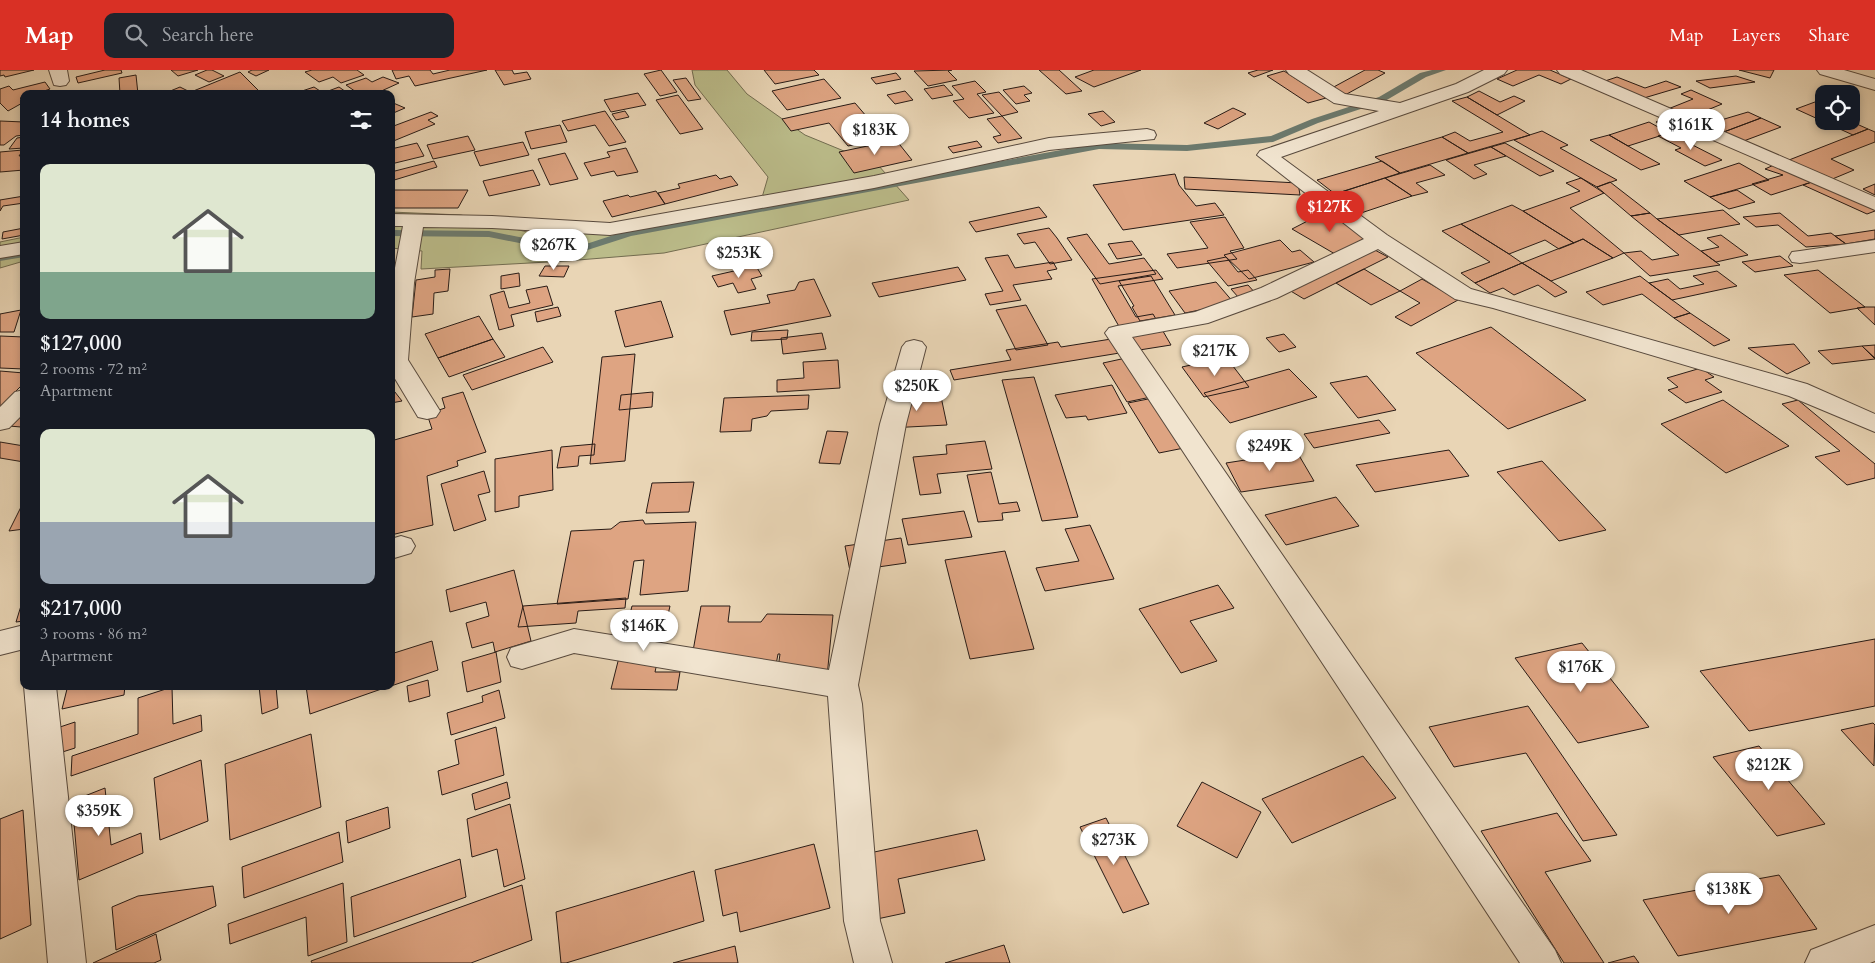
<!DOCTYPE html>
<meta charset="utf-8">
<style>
body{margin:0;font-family:Cardo,serif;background:#20242c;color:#f1f3f6;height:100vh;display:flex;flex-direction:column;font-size:19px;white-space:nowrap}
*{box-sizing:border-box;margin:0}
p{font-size:16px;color:#9ea1a6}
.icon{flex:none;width:28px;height:28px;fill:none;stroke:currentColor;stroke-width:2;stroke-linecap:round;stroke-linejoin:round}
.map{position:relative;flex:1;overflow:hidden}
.sheet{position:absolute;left:20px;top:20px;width:375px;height:600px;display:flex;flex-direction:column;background:#171b24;border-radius:10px;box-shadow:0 2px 8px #0003}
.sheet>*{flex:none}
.buttons{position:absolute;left:1815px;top:15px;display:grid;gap:10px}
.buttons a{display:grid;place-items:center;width:45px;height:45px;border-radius:10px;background:#171b24;box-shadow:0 2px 8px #0003;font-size:25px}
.price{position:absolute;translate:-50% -42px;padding:0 11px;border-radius:18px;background:#fff;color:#222;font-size:16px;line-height:32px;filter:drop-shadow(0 1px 2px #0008)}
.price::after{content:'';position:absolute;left:50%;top:30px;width:15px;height:11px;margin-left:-8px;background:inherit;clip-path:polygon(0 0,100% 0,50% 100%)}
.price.selected{background:#d93025;color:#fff}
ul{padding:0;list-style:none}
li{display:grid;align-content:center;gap:10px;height:265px;padding:0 20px}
li span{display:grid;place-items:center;height:155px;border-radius:10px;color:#555}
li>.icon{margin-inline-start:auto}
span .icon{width:90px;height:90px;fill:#fffc;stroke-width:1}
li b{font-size:21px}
h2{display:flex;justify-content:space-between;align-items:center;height:60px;padding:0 20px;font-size:21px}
header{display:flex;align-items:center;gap:30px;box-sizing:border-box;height:70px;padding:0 25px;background:#d93025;color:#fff}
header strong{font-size:24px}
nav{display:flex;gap:28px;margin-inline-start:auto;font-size:18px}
.search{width:350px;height:45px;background:#20242c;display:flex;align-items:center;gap:12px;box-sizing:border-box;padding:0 18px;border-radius:10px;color:#9ea1a6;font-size:19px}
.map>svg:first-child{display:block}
</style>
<header>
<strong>Map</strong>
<div class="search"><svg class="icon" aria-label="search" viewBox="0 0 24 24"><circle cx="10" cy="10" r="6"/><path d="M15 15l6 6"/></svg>Search here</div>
<nav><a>Map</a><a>Layers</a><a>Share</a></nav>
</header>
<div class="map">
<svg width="1875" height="893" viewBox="0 0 1875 893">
<rect width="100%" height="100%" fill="#e9d5b5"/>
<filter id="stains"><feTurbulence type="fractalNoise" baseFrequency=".004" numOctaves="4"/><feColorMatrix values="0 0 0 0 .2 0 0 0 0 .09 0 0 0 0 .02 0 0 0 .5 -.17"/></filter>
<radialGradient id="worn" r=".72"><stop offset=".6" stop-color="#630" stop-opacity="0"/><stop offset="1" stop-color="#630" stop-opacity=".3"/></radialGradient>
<path fill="#bbbc8a" stroke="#726c50" d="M692,0H727L747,24L805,65L878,95L909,130L664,183L566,191L421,199L422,181L391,178V142L461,145L554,169L761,131L768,107L695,15Z
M24,167V191L0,198V172Z"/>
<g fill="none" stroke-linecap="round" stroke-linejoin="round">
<path fill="#6c7a6e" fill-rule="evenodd" d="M1432,0H1446L1426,7L1385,31L1318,53L1273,72L1187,81L1099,79L631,166L575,184L489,167L391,166V160L489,161L574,178L629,160L1099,73L1187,75L1271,66L1312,49L1379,27L1420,3Z
M24,181V187L0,191V185Z"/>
</g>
<path fill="#dea482" stroke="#281b16" d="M0,0H34L5,7L4,5L0,6Z
M105,0H121L122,3L78,13L76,7Z
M171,0H198L178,6Z
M207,0H212L224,6L209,12L195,5Z
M252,0H269L256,6L248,2Z
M312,0H357L364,5L341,13L333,7L319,12L305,2Z
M392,0H430L433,4L450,0H487L415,16L409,6L396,9Z
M495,0H512L514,4L527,2L531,9L504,15Z
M661,0L677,22L660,26L644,4Z
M764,0H814L819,5L775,14Z
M952,0L948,1L957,10L928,16L914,1Z
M1039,0H1059L1082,21L1066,24Z
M1094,0H1141L1094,17L1075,7Z
M1258,0H1273L1254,7L1248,3Z
M1365,0H1378L1385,3L1345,25L1330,19Z
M1517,0H1550L1571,9L1561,14L1539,5L1513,16L1497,9Z
M1739,0H1774L1770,8Z
M1284,1L1326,28L1308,33L1267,6Z
M240,2L262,24H186Z
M896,3L901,9L876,14L871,8Z
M136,5L138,24H120L119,8Z
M1736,6L1755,12L1710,18L1696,11Z
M383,7L399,13L377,23L371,21L365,24H359L346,15L366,8L372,12Z
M1617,7L1645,18L1666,11L1681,17L1644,28L1605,11Z
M686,8L701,29L688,31L673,10Z
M824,9L841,28L787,40L772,21Z
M975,11L986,22L977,24L994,43L969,48L953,31L964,29L952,16Z
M45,12L50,19L35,24H24V27L20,28L24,32L8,41L0,33V19L9,16L13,20Z
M944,15L953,25L932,29L924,19Z
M1024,16L1032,23L1024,25L1030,31L1016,34L1003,20Z
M180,17L188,21L181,24H163Z
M314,17L323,23L339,17L349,24H293Z
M1691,20L1722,34L1688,48L1668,39L1693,29L1681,24Z
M905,21L913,30L895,34L887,25Z
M1479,21L1500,32L1514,26L1525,31L1497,45L1467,27Z
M999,22L1018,42L1002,46L982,25Z
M638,23L646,35L611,42L604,30Z
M678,25L703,59L680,64L656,30Z
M1467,27L1497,45L1530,65L1468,83L1442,67L1455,62L1470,71L1503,62L1452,31Z
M1823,29L1824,51H1850L1868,59L1853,65L1796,39Z
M391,32L405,38L391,44Z
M855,33L885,68L848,76L829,53L791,61L782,49Z
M1233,38L1246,44L1218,59L1204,53Z
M605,41L626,72L609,76L595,55L568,61L562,51Z
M625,41L629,47L616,50L612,44Z
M1103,41L1115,52L1101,56L1088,44Z
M431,42L438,46L428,50L435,54L391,72V57Z
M1748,42L1761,48L1721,63L1688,48L1701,43L1721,50Z
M1002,46L1022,68L998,73L993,67L1001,65L987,49Z
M1667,47L1700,61L1689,67L1656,52Z
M1761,48L1781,57L1741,72L1721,63Z
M0,51L24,52V65L16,66L4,75H0Z
M1649,52L1669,63L1628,76L1609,65Z
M560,55L567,72L531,79L525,62Z
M1868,59L1875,62V72L1831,89L1854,100L1830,110L1789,90Z
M1542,61L1568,75L1560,78L1617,110L1597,117L1514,70Z
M1669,63L1722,90L1705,96L1675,80L1681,78L1658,66Z
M1609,65L1628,76L1660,94L1641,100L1590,70Z
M468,66L475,80L433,89L427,75Z
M24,67V78L9,79L17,68Z
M1442,67L1468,83L1400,103L1375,87Z
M896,70L912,90L854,103L839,82Z
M977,71L982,77L953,83L948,77Z
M523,72L529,85L480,96L474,82Z
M417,73L424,86L391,94V79Z
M1505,73L1554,101L1540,106L1491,77Z
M1491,77L1506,86L1474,95L1487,104L1474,109L1446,90Z
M626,78L638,102L617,106L614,101L591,106L584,93L610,87L607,82Z
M23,80L19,86L24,85V100L0,102V82Z
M565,83L578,109L550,115L538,89Z
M434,91L437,97L391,111V102Z
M1382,91L1400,103L1335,124L1317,110Z
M1739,93L1769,110L1710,127L1684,111Z
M1776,94L1815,111L1771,125L1752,114L1783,105L1765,99Z
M1430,95L1445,105L1416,113L1428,122L1412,126L1385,108Z
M533,100L540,115L489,126L483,111Z
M1175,104L1179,115L1196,136L1215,133L1224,145L1123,160L1093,115Z
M716,105L720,109L731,106L738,115L665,134L658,123L680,118L678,114Z
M1184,107L1298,113L1300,125L1185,119Z
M1385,108L1412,126L1361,143L1335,124Z
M1581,108L1604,123L1570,138L1624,183L1613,188L1583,169L1574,173L1523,141L1580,121L1566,113Z
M1815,111L1875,137V141L1867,144L1803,115Z
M1610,112L1650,143L1631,146L1597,117Z
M1875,114V125L1863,119Z
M391,120H468L458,138H391Z
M1737,120L1755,132L1729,139L1710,127Z
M656,121L665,134L612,147L603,131L628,125L630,127Z
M24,126V133L3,136L0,141V130Z
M1512,135L1523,141L1574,173L1559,179L1545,170L1509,184L1461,154Z
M1039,137L1047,147L976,162L969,152Z
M1723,140L1740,154L1679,165L1657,149Z
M1325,142L1369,166L1335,184L1292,159Z
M1650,143L1657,149L1720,195L1650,206L1624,183L1641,181L1652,190L1679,185L1631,146Z
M1780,143L1808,166L1831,163L1846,174L1806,177L1778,155L1756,157L1743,147Z
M1225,147L1244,178L1230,181L1237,189L1177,198L1167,184L1208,178L1190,152Z
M1461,154L1509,184L1522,193L1475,213L1461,203L1490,192L1442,161Z
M24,158V165L2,169L3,162Z
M1049,158L1057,168L1072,190L1050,194L1035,172L1024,174L1017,164Z
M1875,160V169L1846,174L1835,166Z
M1087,164L1109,194L1144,188L1156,204L1100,214L1067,168Z
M1721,165L1748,185L1716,192L1701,181L1719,177L1707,168Z
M1583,169L1613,188L1551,211L1522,193Z
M1280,170L1292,182L1300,180L1314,192L1249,209L1224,185Z
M1132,171L1142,185L1117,189L1108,174Z
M1373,179L1388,187L1304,229L1289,220Z
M1008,185L1015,198L1053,192L1057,199L1047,201L1052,209L1013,215L1021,230L990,235L985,224L1003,221L985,188Z
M1780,186L1793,196L1755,202L1742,192Z
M1226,187L1238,202L1248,200L1257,210L1228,216L1207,191Z
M1522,193L1551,211L1567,222L1555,227L1538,215L1514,225L1503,218L1490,223L1475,213Z
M545,196H569L564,207L539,206Z
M756,196L762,206L751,209L756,219L738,223L733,213L718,217L712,206Z
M958,197L966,210L879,227L872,213Z
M450,199L448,221L434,223L433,244L412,247L416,210L435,207V200Z
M1364,199L1400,221L1371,235L1336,213Z
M1156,200L1163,209L1118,216L1136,247L1153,244L1171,275L1133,281L1092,209Z
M1818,200L1865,237L1830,243L1784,205Z
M1717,201L1737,216L1672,230L1649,213L1668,209L1680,219L1704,214L1693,206Z
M519,203L520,216L501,219V206Z
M1151,206L1175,245L1140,251L1132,237L1134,236L1119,211Z
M1640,206L1649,213L1690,243L1674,248L1642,224L1603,235L1586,222Z
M814,209L831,246L731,265L724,241L770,233L767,225L795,220L799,212Z
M1422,209L1458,230L1411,256L1395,247L1420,233L1400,221Z
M1216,212L1234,233L1185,243L1169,221Z
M1248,215L1257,225L1239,228L1231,219Z
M547,216L553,235L511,245L514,256L499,260L490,225L504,221L509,238L530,233L526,220Z
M661,231L673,267L625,277L615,241Z
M1026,235L1048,275L1016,280L996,240Z
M558,237L561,246L537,252L535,242Z
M1865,237H1875V255L1857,238Z
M21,240L14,262H0V244Z
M1690,243L1730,270L1714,276L1674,248Z
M479,246L493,269L438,288L425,264Z
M1491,257L1586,330L1508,359L1416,283Z
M788,260L787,269L751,271L752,262Z
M822,263L826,279L783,284L781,268Z
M1284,264L1296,277L1279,282L1266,268Z
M0,266L24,267V299L0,298Z
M1130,266L1138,280L954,310L950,300L1011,290L1006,280L1058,272L1061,277Z
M493,269L505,287L449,307L438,288Z
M1794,274L1810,293L1787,304L1748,278Z
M1875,275V288L1862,276Z
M1862,276L1875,289L1832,294L1818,281Z
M543,277L553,292L472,320L463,305Z
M635,284L625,391L590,394L602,287Z
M1226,287L1249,317L1204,327L1182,297Z
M1126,288L1151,327L1127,332L1103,293Z
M838,290L840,318L777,322V310L804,308L803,292Z
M1701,298L1714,307L1705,310L1722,322L1686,333L1668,320L1678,317L1667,308Z
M1289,299L1317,327L1230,353L1204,323Z
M0,301L24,303V313L0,337Z
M1367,306L1396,340L1358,348L1330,313Z
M1034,307L1078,447L1042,451L1002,310Z
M1112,315L1127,343L1088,350L1086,346L1066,348L1055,325Z
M391,317L402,331L391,333Z
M463,322L486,382L457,391L458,396L427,406L433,455L391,465V371L432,359L427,344L445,338L442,328Z
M653,322L652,337L619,340L621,325Z
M940,322L947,355L889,358L886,332L915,330L914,324Z
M809,325L808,339L771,341L767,346L752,349L751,361L720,362L724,328Z
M1153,328L1184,378L1159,383L1128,333Z
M1723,330L1789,376L1726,403L1661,354Z
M1798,330L1875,394V408L1847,415L1815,387L1840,381L1782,334Z
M24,342V354L21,357L9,356Z
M1379,350L1390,363L1314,378L1304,364Z
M827,361L848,362L840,394L819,393Z
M985,371L992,399L937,404L941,423L920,425L913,387L947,384L946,375Z
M0,372L24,376V392L0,388Z
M595,374L594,385L579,386L578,396L557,398L561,377Z
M552,380L553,420L519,426V437L495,442V389Z
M1449,380L1469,406L1375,422L1356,395Z
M1297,382L1314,411L1241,422L1226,393Z
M1542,391L1606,460L1559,471L1497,402Z
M484,401L490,422L478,425L486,450L454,461L441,414Z
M991,402L999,434L1017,432L1020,441L1002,443L1003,450L978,452L967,405Z
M694,412L689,442L646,443L652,413Z
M1336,427L1359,456L1286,475L1265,445Z
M21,437H24V459L9,461Z
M964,441L972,467L908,475L902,449Z
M643,450L645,454L696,452L688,521L640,525L644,490L634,491L628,529L557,534L571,461L611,459L620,452Z
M1090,455L1114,509L1045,521L1036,498L1079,491L1065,459Z
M901,468L906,493L850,501L845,476Z
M1005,481L1034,579L970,589L945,490Z
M514,500L531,571L495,582L493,572L472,578L466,553L489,546L486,532L450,542L446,520Z
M1218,515L1234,538L1190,551L1217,591L1181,603L1139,539Z
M24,526V551L16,552Z
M626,528L625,538L578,541L576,553L518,557L523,536Z
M632,536H670L655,602H680L677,620L611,619Z
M701,536H730L728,552H761L767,544L833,545L827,607L778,598L780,584H778L776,595L690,598Z
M1875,569V636L1749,661L1700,601Z
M432,571L438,600L391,616V584Z
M1582,573L1649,657L1578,673L1515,588Z
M496,582L501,612L467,622L462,592Z
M428,610L430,626L409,632L407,616Z
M79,616H125L124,625L62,639L67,619Z
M259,616H276L278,638L262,644Z
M306,616H390L310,644Z
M172,617L173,654L201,645L202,661L71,706L72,686L138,664V628Z
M499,620L505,648L451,665L447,643L483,632L482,626Z
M1528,636L1617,765L1583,771L1526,683L1454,697L1429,657Z
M75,652V678L53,685L54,659Z
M1873,653L1875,655L1874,696L1841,660Z
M496,657L504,705L442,725L438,701L459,694L455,670Z
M311,664L321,737L230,770L225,694Z
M1759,676L1825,754L1777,766L1713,687Z
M1363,686L1396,728L1292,773L1262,729Z
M201,690L208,751L160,770L154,708Z
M507,712L510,728L475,740L472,724Z
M1202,712L1261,742L1237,788L1177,756Z
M105,718L111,775L141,763L143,783L79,810L72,731Z
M510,734L525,809L504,817L497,779L472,787L467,749Z
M388,737L390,758L348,773L346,751Z
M23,740L31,855L0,869V749Z
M1557,743L1591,791L1545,802L1604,893H1564L1481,761Z
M1106,748L1149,834L1123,843L1080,757Z
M977,760L985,790L898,809L905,843L863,852L851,787Z
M339,762L343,792L244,828L242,797Z
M814,774L830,838L740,862L737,842L723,846L715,800Z
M460,789L466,827L354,867L351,827Z
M694,801L704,851L566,893H561L556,842Z
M1779,805L1817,859L1678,886L1643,830Z
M343,813L347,872L308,886L306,847L230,874L228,854Z
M522,815L532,870L471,893H312L311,891Z
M213,816L216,836L116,880L112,837L138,826Z
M156,864L161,890L154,893H93Z
M1004,875L1010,893H945Z
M735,876L738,893H673Z
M1634,886L1639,893H1608Z"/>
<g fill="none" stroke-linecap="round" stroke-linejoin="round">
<defs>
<path id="minor" d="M49,0H67L69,11L66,15L60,16L54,15Z
M1286,0H1307L1345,24L1400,33L1456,14L1484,0H1507L1504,4L1468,22L1281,87L1387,165L1471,219L1807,314L1875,344V362L1789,326L1493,238L1455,229L1378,179L1277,228L1208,253L1132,267L1555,880L1561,893H1520L1105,263L1109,258L1117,256L1195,242L1261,218L1364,169L1257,85L1260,81L1379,41L1334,33L1289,4Z
M1557,0H1581L1875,127V140L1560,4Z
M1817,0H1844L1875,9V20L1820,4Z
M1147,59L1154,61L1156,65L1154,69L1049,80L874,118L610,165L492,158L423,157L414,213L408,290L440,341L436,347L427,349L418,347L391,302V219L403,156H391V144L492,146L610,153L874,106L1049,68Z
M1875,170V182L1800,193L1792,192L1789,187L1792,182L1800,181Z
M24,172V184L0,188V176Z
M914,270L922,272L926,277L906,354L858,615L862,634L880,851L892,893H854L844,851L828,626L574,583L522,599L511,596L507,587L511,578L574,559L829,600L880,354L902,277L906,272Z
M24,320V343L9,358L0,360V337L15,322Z
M401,466L411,469L415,476L411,483L391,489V469Z
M24,555V579L0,585V561Z
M24,616H56L86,893H48Z
M1875,855V891L1870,893H1805L1811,880Z"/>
</defs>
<use href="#minor" stroke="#584a3e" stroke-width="2"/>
<use href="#minor" fill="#f1e4cf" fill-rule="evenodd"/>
</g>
<rect width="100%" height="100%" filter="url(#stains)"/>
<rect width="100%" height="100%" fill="url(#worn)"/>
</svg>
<div class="buttons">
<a><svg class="icon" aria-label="locate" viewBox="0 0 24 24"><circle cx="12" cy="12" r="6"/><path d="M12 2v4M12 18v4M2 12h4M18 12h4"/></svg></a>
</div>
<b class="price" style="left:1691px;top:81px">$161K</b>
<b class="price" style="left:875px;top:86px">$183K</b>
<b class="price selected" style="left:1330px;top:163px">$127K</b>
<b class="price" style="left:554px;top:201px">$267K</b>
<b class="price" style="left:739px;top:209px">$253K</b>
<b class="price" style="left:1215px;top:307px">$217K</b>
<b class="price" style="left:917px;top:342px">$250K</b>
<b class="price" style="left:1270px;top:402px">$249K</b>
<b class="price" style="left:644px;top:582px">$146K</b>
<b class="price" style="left:1581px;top:623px">$176K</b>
<b class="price" style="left:1769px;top:721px">$212K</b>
<b class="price" style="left:99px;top:767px">$359K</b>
<b class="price" style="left:1114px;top:796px">$273K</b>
<b class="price" style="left:1729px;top:845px">$138K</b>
<section class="sheet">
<h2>14 homes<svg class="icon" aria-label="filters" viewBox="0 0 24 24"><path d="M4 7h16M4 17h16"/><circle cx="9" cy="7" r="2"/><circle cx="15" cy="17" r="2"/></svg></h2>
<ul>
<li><span style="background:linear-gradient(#dfe7d0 70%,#7fa58c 0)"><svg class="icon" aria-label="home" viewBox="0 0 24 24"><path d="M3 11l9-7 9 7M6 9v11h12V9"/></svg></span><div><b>$127,000</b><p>2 rooms · 72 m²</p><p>Apartment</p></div></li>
<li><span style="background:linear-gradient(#dfe7d0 60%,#9aa5b1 0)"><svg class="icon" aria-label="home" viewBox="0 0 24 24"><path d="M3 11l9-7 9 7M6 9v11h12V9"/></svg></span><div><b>$217,000</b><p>3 rooms · 86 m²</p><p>Apartment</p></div></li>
</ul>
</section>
</div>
